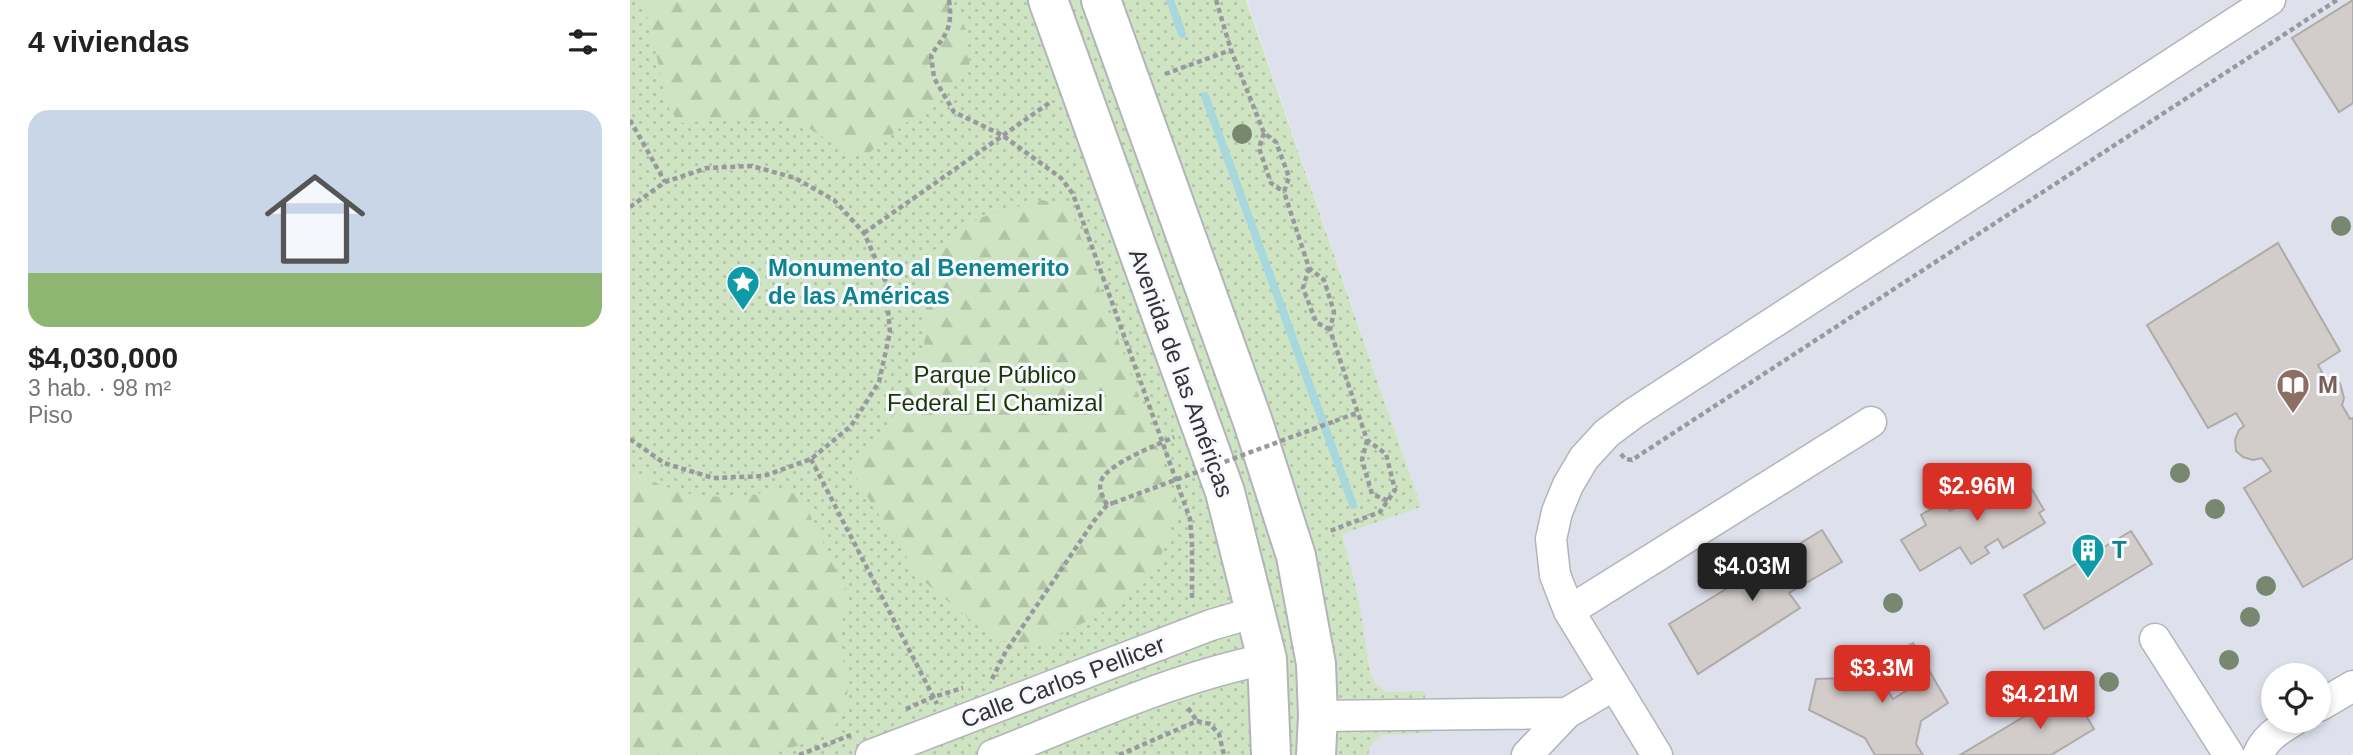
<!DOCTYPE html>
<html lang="es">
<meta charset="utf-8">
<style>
body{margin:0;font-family:Arial,sans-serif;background:#f6f6f6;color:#222;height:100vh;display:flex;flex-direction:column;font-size:26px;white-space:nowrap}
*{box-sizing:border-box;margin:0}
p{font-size:23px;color:#767676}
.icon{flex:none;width:38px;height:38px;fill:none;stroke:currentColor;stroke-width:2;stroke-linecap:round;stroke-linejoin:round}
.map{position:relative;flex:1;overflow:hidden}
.details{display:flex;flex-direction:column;background:#fff;width:630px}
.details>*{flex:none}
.buttons{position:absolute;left:1631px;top:663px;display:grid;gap:14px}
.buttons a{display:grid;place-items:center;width:70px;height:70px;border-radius:50%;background:#fff;box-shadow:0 4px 10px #0003;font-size:35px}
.price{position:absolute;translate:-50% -60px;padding:0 16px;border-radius:7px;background:#d93025;color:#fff;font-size:23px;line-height:46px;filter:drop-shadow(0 2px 4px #0008)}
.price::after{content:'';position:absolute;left:50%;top:42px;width:21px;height:16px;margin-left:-10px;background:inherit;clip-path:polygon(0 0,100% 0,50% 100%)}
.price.active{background:#222;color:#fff}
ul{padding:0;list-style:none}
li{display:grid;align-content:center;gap:14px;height:371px;padding:0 28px}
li+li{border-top:2px solid #e0e0e0}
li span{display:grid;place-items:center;height:217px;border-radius:21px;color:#555}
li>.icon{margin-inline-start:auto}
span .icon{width:126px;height:126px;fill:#fffc;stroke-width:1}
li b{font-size:30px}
h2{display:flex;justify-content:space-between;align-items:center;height:84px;padding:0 28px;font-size:30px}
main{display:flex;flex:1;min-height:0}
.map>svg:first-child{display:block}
</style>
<main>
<section class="details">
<h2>4 viviendas<svg class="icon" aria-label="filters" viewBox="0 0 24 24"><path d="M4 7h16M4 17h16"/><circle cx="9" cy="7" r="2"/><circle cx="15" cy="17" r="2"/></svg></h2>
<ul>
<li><span style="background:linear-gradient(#c9d6e8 75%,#8fb573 0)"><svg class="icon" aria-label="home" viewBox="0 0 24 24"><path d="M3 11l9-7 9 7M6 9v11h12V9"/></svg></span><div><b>$4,030,000</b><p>3 hab. · 98 m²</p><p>Piso</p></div></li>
</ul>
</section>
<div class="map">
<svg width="1723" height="755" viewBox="0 0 1723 755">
<defs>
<pattern id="grass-dots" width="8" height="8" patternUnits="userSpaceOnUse" patternTransform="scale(1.75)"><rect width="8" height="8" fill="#cee4c3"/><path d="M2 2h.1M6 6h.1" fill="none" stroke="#b1c4a8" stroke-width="1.8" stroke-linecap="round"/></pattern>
<pattern id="forest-firs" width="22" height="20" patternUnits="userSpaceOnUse" patternTransform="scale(1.75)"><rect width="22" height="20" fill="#cee4c3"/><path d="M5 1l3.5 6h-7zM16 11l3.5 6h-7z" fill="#b1c4a8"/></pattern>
</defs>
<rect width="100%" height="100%" fill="#eaecf1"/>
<path fill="#dee0ec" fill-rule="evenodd" d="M617,0H1723V752L1720,755H738L742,743L752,735L801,732L745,683L740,672L728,595L712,534L791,507ZM1643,676H1689V721H1643Z"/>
<path fill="url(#grass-dots)" d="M0,0H616L791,507L712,534L728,595L740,672L745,683L756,692L794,691L801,733L752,735L742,743L738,755H0Z"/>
<path fill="url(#forest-firs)" d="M13,0H322L337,32L340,71L239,153L217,152L180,129L152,120L115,118L50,123L39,108Z
M411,200L439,205L549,507L531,556L481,608L410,646L365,640L291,579L227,481L224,464L250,437L275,394L294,346L296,308L285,276L292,259L349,218Z
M0,468L30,485L70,497L116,496L154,489L171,497L219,595L207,643L220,678L214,710L200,734L141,755H0Z"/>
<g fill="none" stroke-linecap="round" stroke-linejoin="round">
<path stroke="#a6d8de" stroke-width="8" d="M540,0L552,34
M575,96L723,505"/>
</g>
<path fill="#d2cdca" stroke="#afaaa7" stroke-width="2" d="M1723,0V103L1709,112L1662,38Z
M1648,243L1710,351L1688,365L1695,378L1701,377L1710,383L1714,398L1712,405L1720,419L1723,418V558L1673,587L1614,488L1641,471L1632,458L1623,460L1613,457L1606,451L1605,440L1609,430L1614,426L1606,413L1578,428L1517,325Z
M1390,469L1414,510L1409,513L1415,523L1373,548L1368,539L1355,547L1359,553L1341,564L1330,547L1290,571L1271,540L1296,525L1291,515L1315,501L1320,511Z
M1192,530L1212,562L1159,593L1170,608L1068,674L1039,624Z
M1501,531L1522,564L1414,629L1394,595Z
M1283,643L1318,703L1291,721L1286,744L1293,755H1245L1235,738L1179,710L1186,679L1249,677L1263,699L1279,689L1260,656Z
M1440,689L1464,729L1421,755H1330Z"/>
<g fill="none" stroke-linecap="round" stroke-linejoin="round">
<defs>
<path id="minor" d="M939,611L1241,422
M1525,639L1599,755
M1689,706L1723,686
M688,716L937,713L984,685
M241,755L581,625L626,612
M363,755C453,720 542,678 637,659
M897,755L937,713
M1027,755L939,611L925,575L921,539L927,512L938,485L954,458L977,433L1004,413L1640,0
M1628,755C1636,737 1647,731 1663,721"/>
<path id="highway" d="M418,0L595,492L637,659L641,755
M471,0L623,422L666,556L686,664L688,716L686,755"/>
</defs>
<use href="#minor" stroke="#b2b4b9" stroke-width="33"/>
<use href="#highway" stroke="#b2b4b9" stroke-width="42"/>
<path stroke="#98999c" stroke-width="4.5" stroke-dasharray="5 3.5" stroke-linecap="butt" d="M319,0C323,28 316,34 301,55L304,78L324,112L372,135L431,178L443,194L560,519L562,544V601
M586,0L601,50L634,133L646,142L659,177L654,192L679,268L694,280L704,312L700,330L737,440L756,454L765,490L750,512L700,531
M535,74L601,50
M0,120L35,182
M634,133L629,148L641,183L654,192
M0,207L35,182L77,168L122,166L165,178L204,200L234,233L255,280L260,332L249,382L221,426L181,459L134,476L83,478L34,463L0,439
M234,233L422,101
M679,268L673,288L686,322L700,330
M705,421L729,412
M737,440L732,460L742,494L759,501
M991,454L995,459L1002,460L1707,0
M181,459L307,704
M477,505C473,497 467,488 472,479C480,463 527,445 544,437
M362,679L376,651L464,521L477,505L483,503
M558,708L567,721
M276,709L303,697L333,688
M169,755L221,735
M489,755L567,721L580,724L589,734L594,755"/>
<use href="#minor" stroke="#fff" stroke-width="30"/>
<use href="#highway" stroke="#fff" stroke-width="38"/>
<path stroke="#98999c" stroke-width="4.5" stroke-dasharray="5 3.5" stroke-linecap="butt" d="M483,503L705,421"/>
</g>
<g fill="#788870">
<circle cx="612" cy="134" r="10"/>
<circle cx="1711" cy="226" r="10"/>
<circle cx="1550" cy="473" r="10"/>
<circle cx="1585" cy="509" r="10"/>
<circle cx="1636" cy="586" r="10"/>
<circle cx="1263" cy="603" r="10"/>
<circle cx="1620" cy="617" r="10"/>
<circle cx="1599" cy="660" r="10"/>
<circle cx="1479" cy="682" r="10"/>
</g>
<defs>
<symbol id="sight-pin" viewBox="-11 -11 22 30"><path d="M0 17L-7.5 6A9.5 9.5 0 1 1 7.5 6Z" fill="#0f9aa8" stroke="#f8f9fe"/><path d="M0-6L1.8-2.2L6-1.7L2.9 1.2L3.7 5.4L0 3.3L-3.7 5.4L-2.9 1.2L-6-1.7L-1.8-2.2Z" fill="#fff"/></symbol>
<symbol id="library-pin" viewBox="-11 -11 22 30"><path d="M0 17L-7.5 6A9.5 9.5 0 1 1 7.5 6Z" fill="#8d6e63" stroke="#f8f9fe"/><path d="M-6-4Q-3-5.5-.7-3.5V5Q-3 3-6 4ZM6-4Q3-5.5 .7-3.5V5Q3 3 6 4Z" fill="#fff"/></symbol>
<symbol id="building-pin" viewBox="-11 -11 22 30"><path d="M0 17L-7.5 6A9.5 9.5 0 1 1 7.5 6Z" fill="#0f9aa8" stroke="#f8f9fe"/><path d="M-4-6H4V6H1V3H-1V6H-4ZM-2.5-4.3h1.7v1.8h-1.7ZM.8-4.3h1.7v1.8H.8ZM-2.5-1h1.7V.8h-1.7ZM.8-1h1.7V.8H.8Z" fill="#fff"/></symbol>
</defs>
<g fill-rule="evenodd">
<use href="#sight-pin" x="94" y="263" width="38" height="52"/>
<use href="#library-pin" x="1644" y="366" width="38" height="52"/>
<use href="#building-pin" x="1439" y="531" width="38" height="52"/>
</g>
<g text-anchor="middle" stroke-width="6" stroke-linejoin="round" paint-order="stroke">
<g font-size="24" font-weight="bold" fill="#0d838f" stroke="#f8f9fe" text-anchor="start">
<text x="138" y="276">Monumento al Benemerito<tspan x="138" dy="28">de las Américas</tspan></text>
<text x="1482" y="558">T</text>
</g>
<g font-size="24" fill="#333335" stroke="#f8f9fe">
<text transform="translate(551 373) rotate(70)" y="8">Avenida de las Américas</text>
<text transform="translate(433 682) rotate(-21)" y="8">Calle Carlos Pellicer</text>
</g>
<g font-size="24" fill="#1a3706" stroke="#f8f9fe">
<text x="365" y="383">Parque Público<tspan x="365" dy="28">Federal El Chamizal</tspan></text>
</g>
<g font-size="24" font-weight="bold" fill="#785e54" stroke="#f8f9fe" text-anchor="start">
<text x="1688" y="393">M</text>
</g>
</g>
</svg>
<div class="buttons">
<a><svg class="icon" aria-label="locate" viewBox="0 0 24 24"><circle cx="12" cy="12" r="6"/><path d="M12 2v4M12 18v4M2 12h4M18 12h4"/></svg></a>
</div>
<b class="price" style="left:1347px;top:523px">$2.96M</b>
<b class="price active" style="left:1122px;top:603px">$4.03M</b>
<b class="price" style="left:1252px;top:705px">$3.3M</b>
<b class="price" style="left:1410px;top:731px">$4.21M</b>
</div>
</main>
